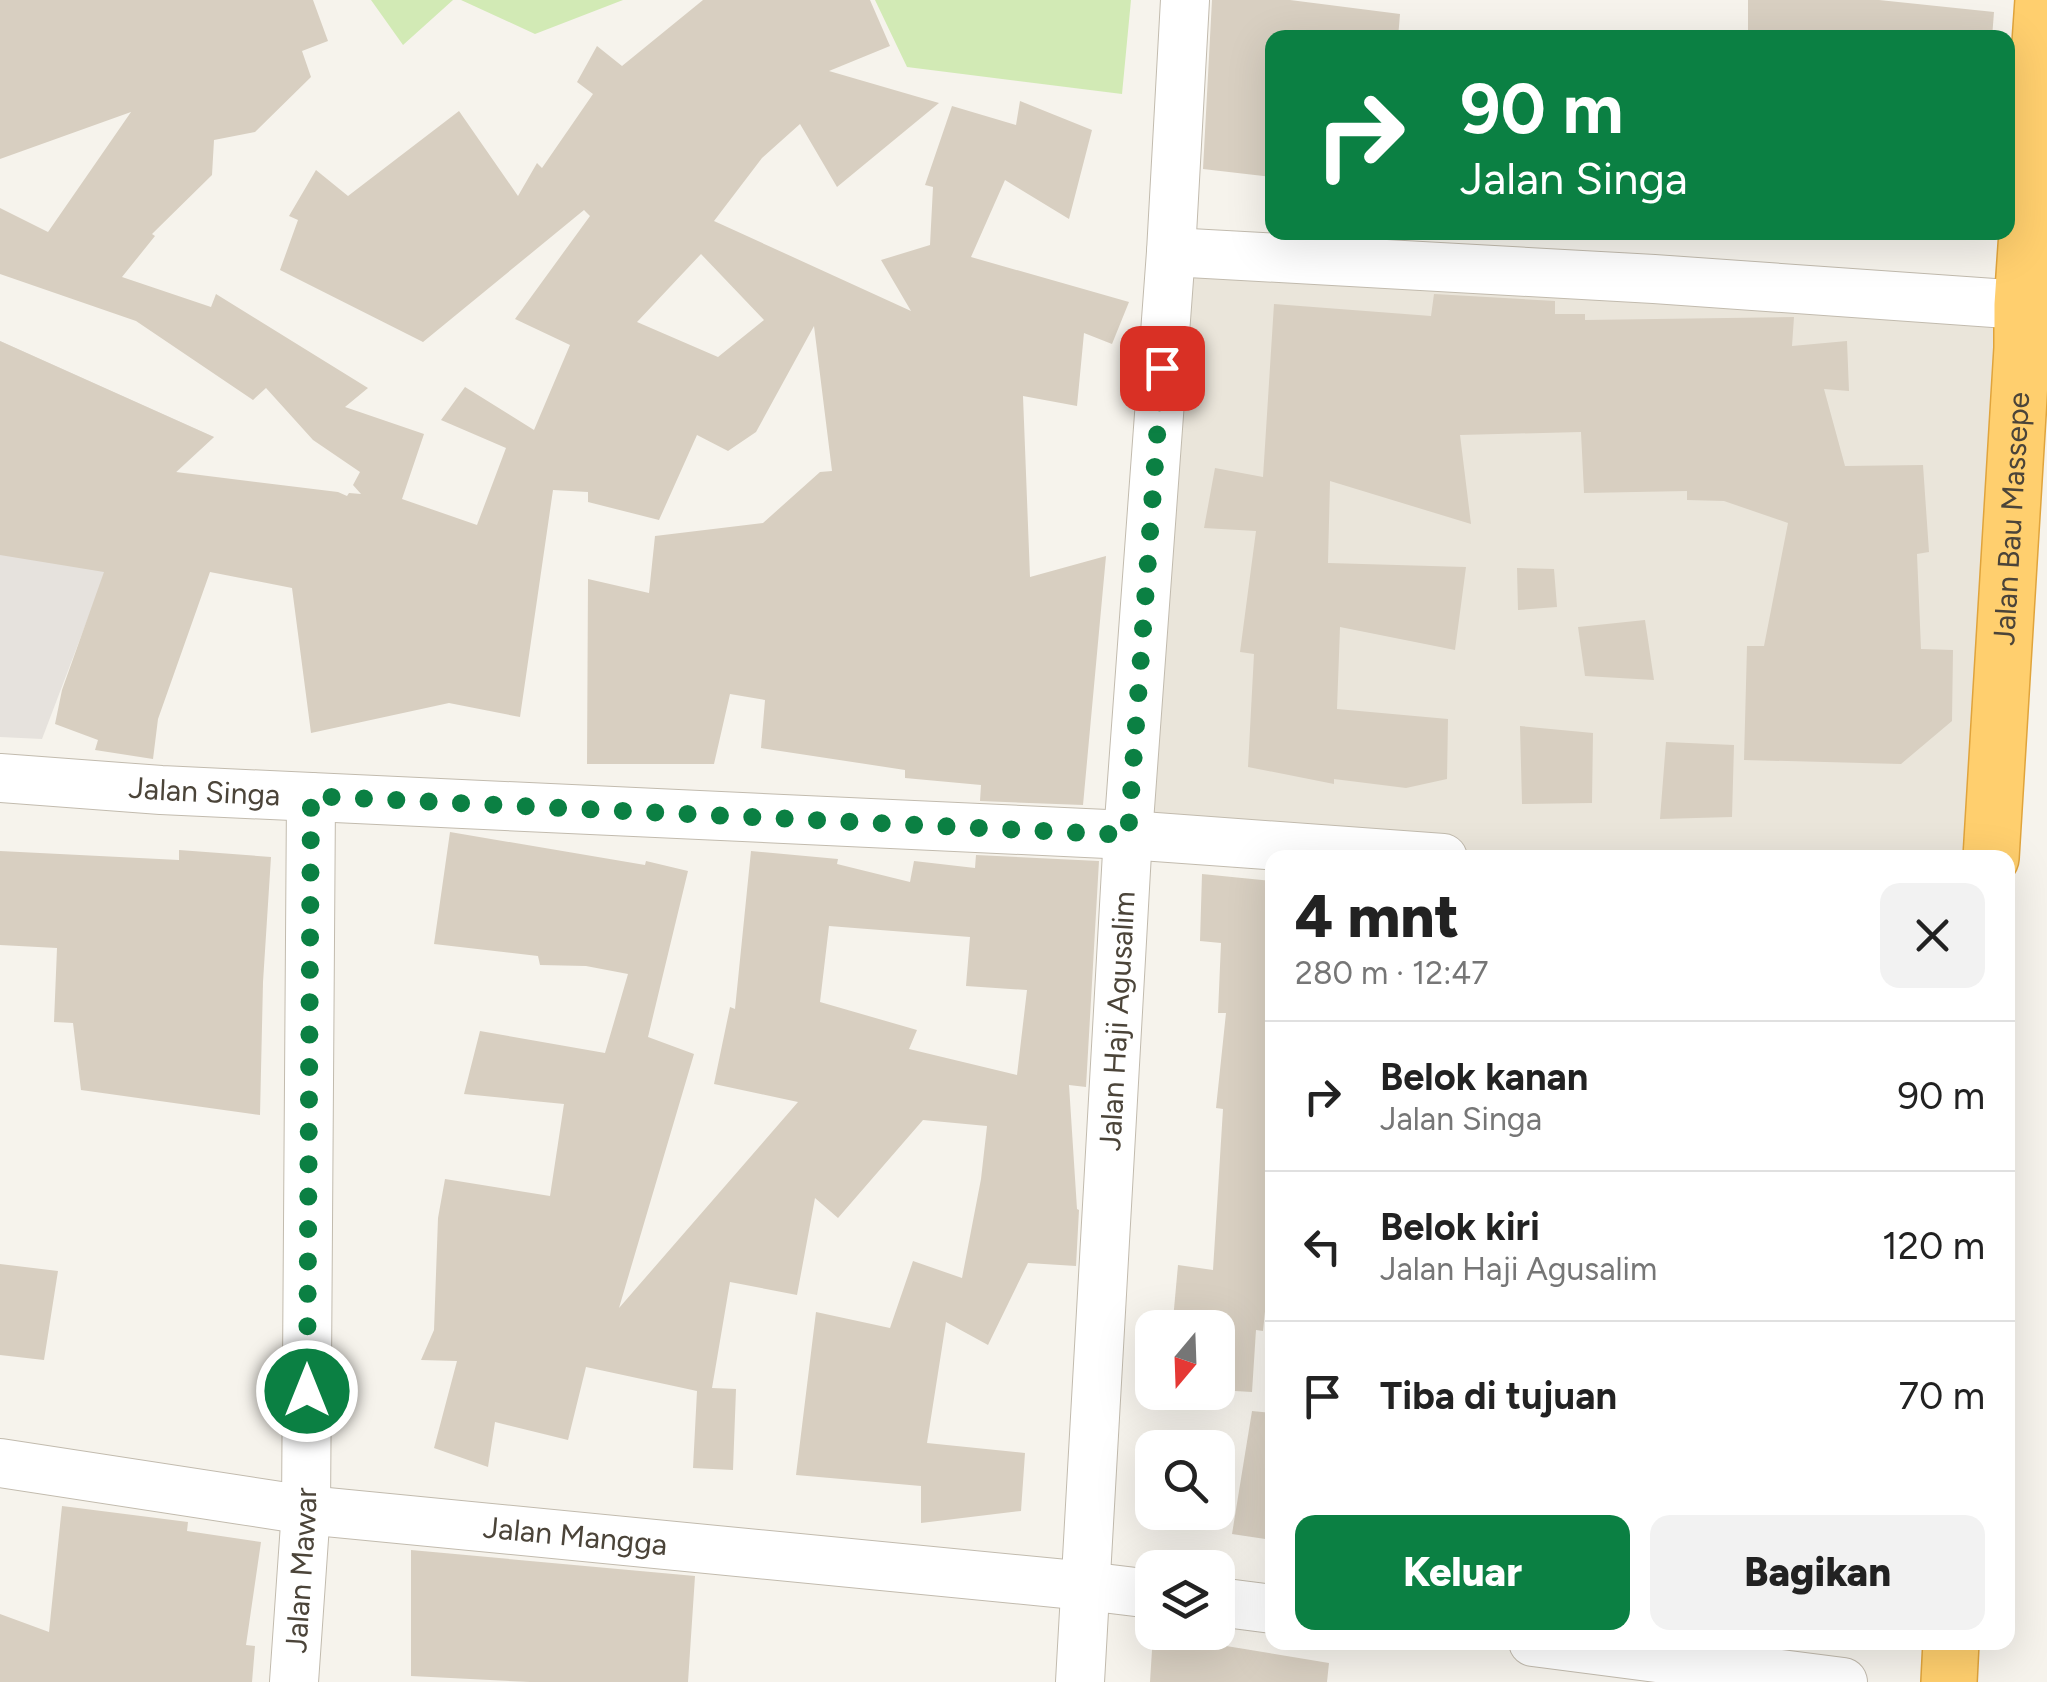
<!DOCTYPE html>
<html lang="id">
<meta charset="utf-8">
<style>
:root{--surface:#fff;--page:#f2f2f2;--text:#222;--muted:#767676;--line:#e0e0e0;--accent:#0b8043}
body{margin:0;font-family:Figtree,sans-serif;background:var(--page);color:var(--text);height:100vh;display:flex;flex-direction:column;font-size:38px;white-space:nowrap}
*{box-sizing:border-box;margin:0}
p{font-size:32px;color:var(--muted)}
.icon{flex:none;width:55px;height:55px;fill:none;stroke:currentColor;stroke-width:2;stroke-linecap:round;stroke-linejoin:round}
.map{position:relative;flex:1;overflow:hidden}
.side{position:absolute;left:1265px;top:850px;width:750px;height:800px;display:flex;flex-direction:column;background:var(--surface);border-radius:20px;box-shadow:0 10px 40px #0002}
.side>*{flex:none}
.banner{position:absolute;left:1265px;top:30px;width:750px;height:210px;border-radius:20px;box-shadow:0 10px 40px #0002;background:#0b8043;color:#fff;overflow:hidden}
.needle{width:65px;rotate:199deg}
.tools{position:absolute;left:1135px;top:1310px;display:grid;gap:20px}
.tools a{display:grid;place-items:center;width:100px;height:100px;border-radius:20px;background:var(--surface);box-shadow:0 10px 40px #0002;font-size:50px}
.pin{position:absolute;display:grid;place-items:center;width:85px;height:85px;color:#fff;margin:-42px;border-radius:20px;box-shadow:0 5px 15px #0006}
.me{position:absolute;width:110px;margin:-55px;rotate:0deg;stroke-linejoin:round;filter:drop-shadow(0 0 8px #0008)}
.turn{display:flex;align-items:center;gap:35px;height:210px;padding:0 30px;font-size:45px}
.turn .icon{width:130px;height:130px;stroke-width:2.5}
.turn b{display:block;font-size:70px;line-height:85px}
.round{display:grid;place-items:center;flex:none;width:105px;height:105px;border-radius:20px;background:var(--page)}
.overview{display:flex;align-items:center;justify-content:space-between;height:170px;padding:0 30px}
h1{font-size:60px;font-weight:800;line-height:75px}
.cta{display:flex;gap:20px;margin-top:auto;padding:20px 30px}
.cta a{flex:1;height:115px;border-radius:20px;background:var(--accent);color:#fff;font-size:40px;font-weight:800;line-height:115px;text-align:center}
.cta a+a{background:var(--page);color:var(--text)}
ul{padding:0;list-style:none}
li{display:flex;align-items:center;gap:30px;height:150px;padding:0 30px;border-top:2px solid var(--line)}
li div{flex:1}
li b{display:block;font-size:38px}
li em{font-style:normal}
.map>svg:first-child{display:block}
.residential{fill:#eae5da}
.industrial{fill:#e6e2dd}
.green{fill:#d2eab5}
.building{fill:#d8cfc1;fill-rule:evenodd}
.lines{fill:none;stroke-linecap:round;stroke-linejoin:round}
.minor-casing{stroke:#c2bbae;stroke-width:50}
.highway-casing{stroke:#e0a43c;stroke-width:58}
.minor{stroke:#fff;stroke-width:48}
.highway{stroke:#ffcf6e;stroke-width:55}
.route{stroke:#0b8043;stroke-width:18;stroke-dasharray:0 32.4}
.labels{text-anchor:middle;stroke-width:8;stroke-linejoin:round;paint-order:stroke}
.street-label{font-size:30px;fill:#4b4439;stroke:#fff}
</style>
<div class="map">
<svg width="2047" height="1682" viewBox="0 0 2047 1682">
<rect width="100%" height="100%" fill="#f6f3ec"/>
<path class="residential" d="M 1171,252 L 2043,300 L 1992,857 L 1445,858 L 1128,835 Z"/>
<path class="industrial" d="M 0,341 L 214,437 L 170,478 L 112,555 L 42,739 L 0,737 Z"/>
<path class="green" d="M 371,0 L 453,0 L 403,45 Z
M 461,0 L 623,0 L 535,34 Z
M 875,0 L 1131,0 L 1122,94 L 907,67 Z"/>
<path class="building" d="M 0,0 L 313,0 L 328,41 L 302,51 L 311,77 L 255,132 L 214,140 L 212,175 L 152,234 L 155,236 L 122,277 L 211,307 L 216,294 L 368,388 L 345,407 L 424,434 L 402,499 L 477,525 L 506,448 L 441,420 L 465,387 L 534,430 L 570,345 L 515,319 L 590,216 L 584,210 L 423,342 L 280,270 L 298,220 L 289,216 L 316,170 L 348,196 L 459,111 L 518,196 L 537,163 L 542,168 L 593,94 L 577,82 L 597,46 L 622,66 L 703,0 L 870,0 L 890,46 L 829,71 L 939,103 L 837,187 L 800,124 L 762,158 L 714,221 L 911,311 L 881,260 L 930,245 L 933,187 L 925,185 L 952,106 L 1016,125 L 1020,101 L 1092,130 L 1069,219 L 1005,180 L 971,257 L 1129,302 L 1112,344 L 1084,333 L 1077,406 L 1023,396 L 1030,577 L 1106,556 L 1083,805 L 980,801 L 981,785 L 905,778 L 905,770 L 761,748 L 765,700 L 730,694 L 714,764 L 587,764 L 588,579 L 649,593 L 655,536 L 763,523 L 820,472 L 832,471 L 814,326 L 756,432 L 728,451 L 697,435 L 659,520 L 588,502 L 588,492 L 553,490 L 520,717 L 449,703 L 311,733 L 292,588 L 210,572 L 158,719 L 153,759 L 95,750 L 98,740 L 55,724 L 62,690 L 104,572 L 0,555 L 0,341 L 214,437 L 176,472 L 338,492 L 347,496 L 349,493 L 361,494 L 353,485 L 360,472 L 313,440 L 266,388 L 253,400 L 136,321 L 0,274 L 0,208 L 48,232 L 131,112 L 0,159 ZM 701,254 L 764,320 L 718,357 L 637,322 Z
M 1212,0 L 1290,0 L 1400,14 L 1398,38 L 1272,38 L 1272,177 L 1203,169 Z
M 1748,0 L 1879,0 L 1994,12 L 1992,38 L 1748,38 Z
M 1434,294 L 1555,301 L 1555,314 L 1585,314 L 1585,320 L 1794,317 L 1792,346 L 1847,341 L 1849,391 L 1824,389 L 1845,466 L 1923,465 L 1929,552 L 1917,554 L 1921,649 L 1953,650 L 1952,721 L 1901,764 L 1744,760 L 1747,646 L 1764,646 L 1788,523 L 1724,501 L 1687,500 L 1687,491 L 1584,493 L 1581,432 L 1460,435 L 1471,524 L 1330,481 L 1328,563 L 1466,567 L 1455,650 L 1340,627 L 1337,709 L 1448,719 L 1447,779 L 1406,788 L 1334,779 L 1334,784 L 1248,767 L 1254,654 L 1240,652 L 1256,531 L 1204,528 L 1215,468 L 1263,477 L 1274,304 L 1431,316 Z
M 1517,568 L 1554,569 L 1557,607 L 1518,610 Z
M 1645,620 L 1654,680 L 1585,676 L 1578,627 Z
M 1520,726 L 1593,733 L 1592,803 L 1522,804 Z
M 1666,742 L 1734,745 L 1732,817 L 1660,819 Z
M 450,832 L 645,865 L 646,861 L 688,871 L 648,1037 L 694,1054 L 619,1308 L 798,1102 L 714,1084 L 730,1007 L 735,1009 L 751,851 L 838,859 L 837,864 L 910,882 L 914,861 L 975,868 L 976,855 L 1099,861 L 1086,1087 L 1069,1085 L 1077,1209 L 1079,1210 L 1076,1266 L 1028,1263 L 988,1345 L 946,1322 L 927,1443 L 1025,1453 L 1021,1511 L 921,1523 L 921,1486 L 796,1475 L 816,1312 L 890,1328 L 913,1261 L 962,1278 L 981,1179 L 987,1126 L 923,1120 L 838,1218 L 815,1198 L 797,1295 L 730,1282 L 712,1388 L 736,1389 L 733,1470 L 693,1468 L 697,1391 L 586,1367 L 568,1440 L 495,1422 L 488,1467 L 434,1448 L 457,1361 L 421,1360 L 434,1330 L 438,1218 L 445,1179 L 550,1196 L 564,1104 L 464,1094 L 480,1031 L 605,1053 L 628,974 L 586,966 L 540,965 L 538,956 L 434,944 ZM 829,926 L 970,937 L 966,986 L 1027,990 L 1017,1075 L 909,1049 L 917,1030 L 820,1002 Z
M 179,850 L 271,857 L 263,982 L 260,1115 L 81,1090 L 73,1023 L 54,1022 L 57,948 L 0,945 L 0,851 L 179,860 Z
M 1202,874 L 1272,881 L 1272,1262 L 1270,1262 L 1263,1331 L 1256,1330 L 1252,1392 L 1218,1390 L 1218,1325 L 1173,1320 L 1178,1265 L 1213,1270 L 1223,1109 L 1216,1108 L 1226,1013 L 1218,1013 L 1221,943 L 1200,941 Z
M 0,1264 L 58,1271 L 44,1360 L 0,1355 Z
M 1252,1411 L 1272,1413 L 1272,1540 L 1232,1534 Z
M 62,1506 L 188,1522 L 187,1531 L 261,1542 L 246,1645 L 255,1646 L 252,1682 L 0,1682 L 0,1614 L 49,1632 Z
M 411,1550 L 695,1576 L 688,1682 L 530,1682 L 411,1676 Z
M 1153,1634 L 1329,1663 L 1327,1682 L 1150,1682 Z"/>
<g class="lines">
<defs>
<g id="minor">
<path d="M 1171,252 L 1654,279 L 2022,305"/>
<path id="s1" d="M 0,778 L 161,790 L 1128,835 L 1443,858"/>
<path id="s2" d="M 0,1463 L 306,1510 L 1086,1586 L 1152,1594"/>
<path d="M 1218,1602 L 1272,1609"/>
<path d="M 1533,1642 L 1843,1682"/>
<path id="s3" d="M 294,1682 L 306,1510 L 311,797"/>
<path id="s4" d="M 1080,1682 L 1128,835 L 1171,252 L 1185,0"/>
</g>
<g id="highway">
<path id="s5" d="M 1991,858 L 2022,348 L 2022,305 L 2043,0"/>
<path d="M 1949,1682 L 1951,1642"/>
</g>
</defs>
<use href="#minor" class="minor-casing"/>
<use href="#highway" class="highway-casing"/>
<use href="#minor" class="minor"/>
<use href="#highway" class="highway"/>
</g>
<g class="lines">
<path class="route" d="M 307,1391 L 311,796 L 1128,835 L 1162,368"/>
</g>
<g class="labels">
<g class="street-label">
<text dy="10" stroke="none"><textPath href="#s5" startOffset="340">Jalan Bau Massepe</textPath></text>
<text dy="10" stroke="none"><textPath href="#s1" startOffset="205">Jalan Singa</textPath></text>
<text dy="10" stroke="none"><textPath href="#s4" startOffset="662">Jalan Haji Agusalim</textPath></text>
<text dy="10" stroke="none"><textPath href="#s2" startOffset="580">Jalan Mangga</textPath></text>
<text dy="10" stroke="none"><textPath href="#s3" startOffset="112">Jalan Mawar</textPath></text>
</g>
</g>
</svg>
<div class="tools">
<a><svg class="needle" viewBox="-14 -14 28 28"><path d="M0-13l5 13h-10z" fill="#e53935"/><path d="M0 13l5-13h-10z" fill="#767676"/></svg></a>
<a><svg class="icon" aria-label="search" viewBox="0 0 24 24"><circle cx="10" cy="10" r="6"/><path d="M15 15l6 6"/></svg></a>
<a><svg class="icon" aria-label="layers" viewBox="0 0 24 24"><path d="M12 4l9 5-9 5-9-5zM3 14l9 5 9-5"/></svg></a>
</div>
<div class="pin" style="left:1162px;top:368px;background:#d93025"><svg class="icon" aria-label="arrive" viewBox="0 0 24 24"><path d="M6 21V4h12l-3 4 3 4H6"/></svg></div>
<svg class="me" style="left:307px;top:1391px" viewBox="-20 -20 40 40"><circle r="17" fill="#0b8043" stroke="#fff" stroke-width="3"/><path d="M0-11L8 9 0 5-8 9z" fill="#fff"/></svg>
<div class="banner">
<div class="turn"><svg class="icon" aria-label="right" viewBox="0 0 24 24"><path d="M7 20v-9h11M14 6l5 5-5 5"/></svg><div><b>90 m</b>Jalan Singa</div></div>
</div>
<section class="side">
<div class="overview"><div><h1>4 mnt</h1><p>280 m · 12:47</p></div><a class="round"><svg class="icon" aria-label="close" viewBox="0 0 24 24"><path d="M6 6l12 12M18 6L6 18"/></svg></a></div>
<ul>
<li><svg class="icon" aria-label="right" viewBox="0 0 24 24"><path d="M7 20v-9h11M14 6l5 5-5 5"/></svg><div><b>Belok kanan</b><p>Jalan Singa</p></div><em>90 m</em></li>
<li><svg class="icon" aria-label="left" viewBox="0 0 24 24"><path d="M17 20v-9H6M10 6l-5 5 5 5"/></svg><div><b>Belok kiri</b><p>Jalan Haji Agusalim</p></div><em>120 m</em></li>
<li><svg class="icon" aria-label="arrive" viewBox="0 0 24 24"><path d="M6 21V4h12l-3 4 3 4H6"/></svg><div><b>Tiba di tujuan</b></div><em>70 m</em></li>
</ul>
<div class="cta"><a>Keluar</a><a>Bagikan</a></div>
</section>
</div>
